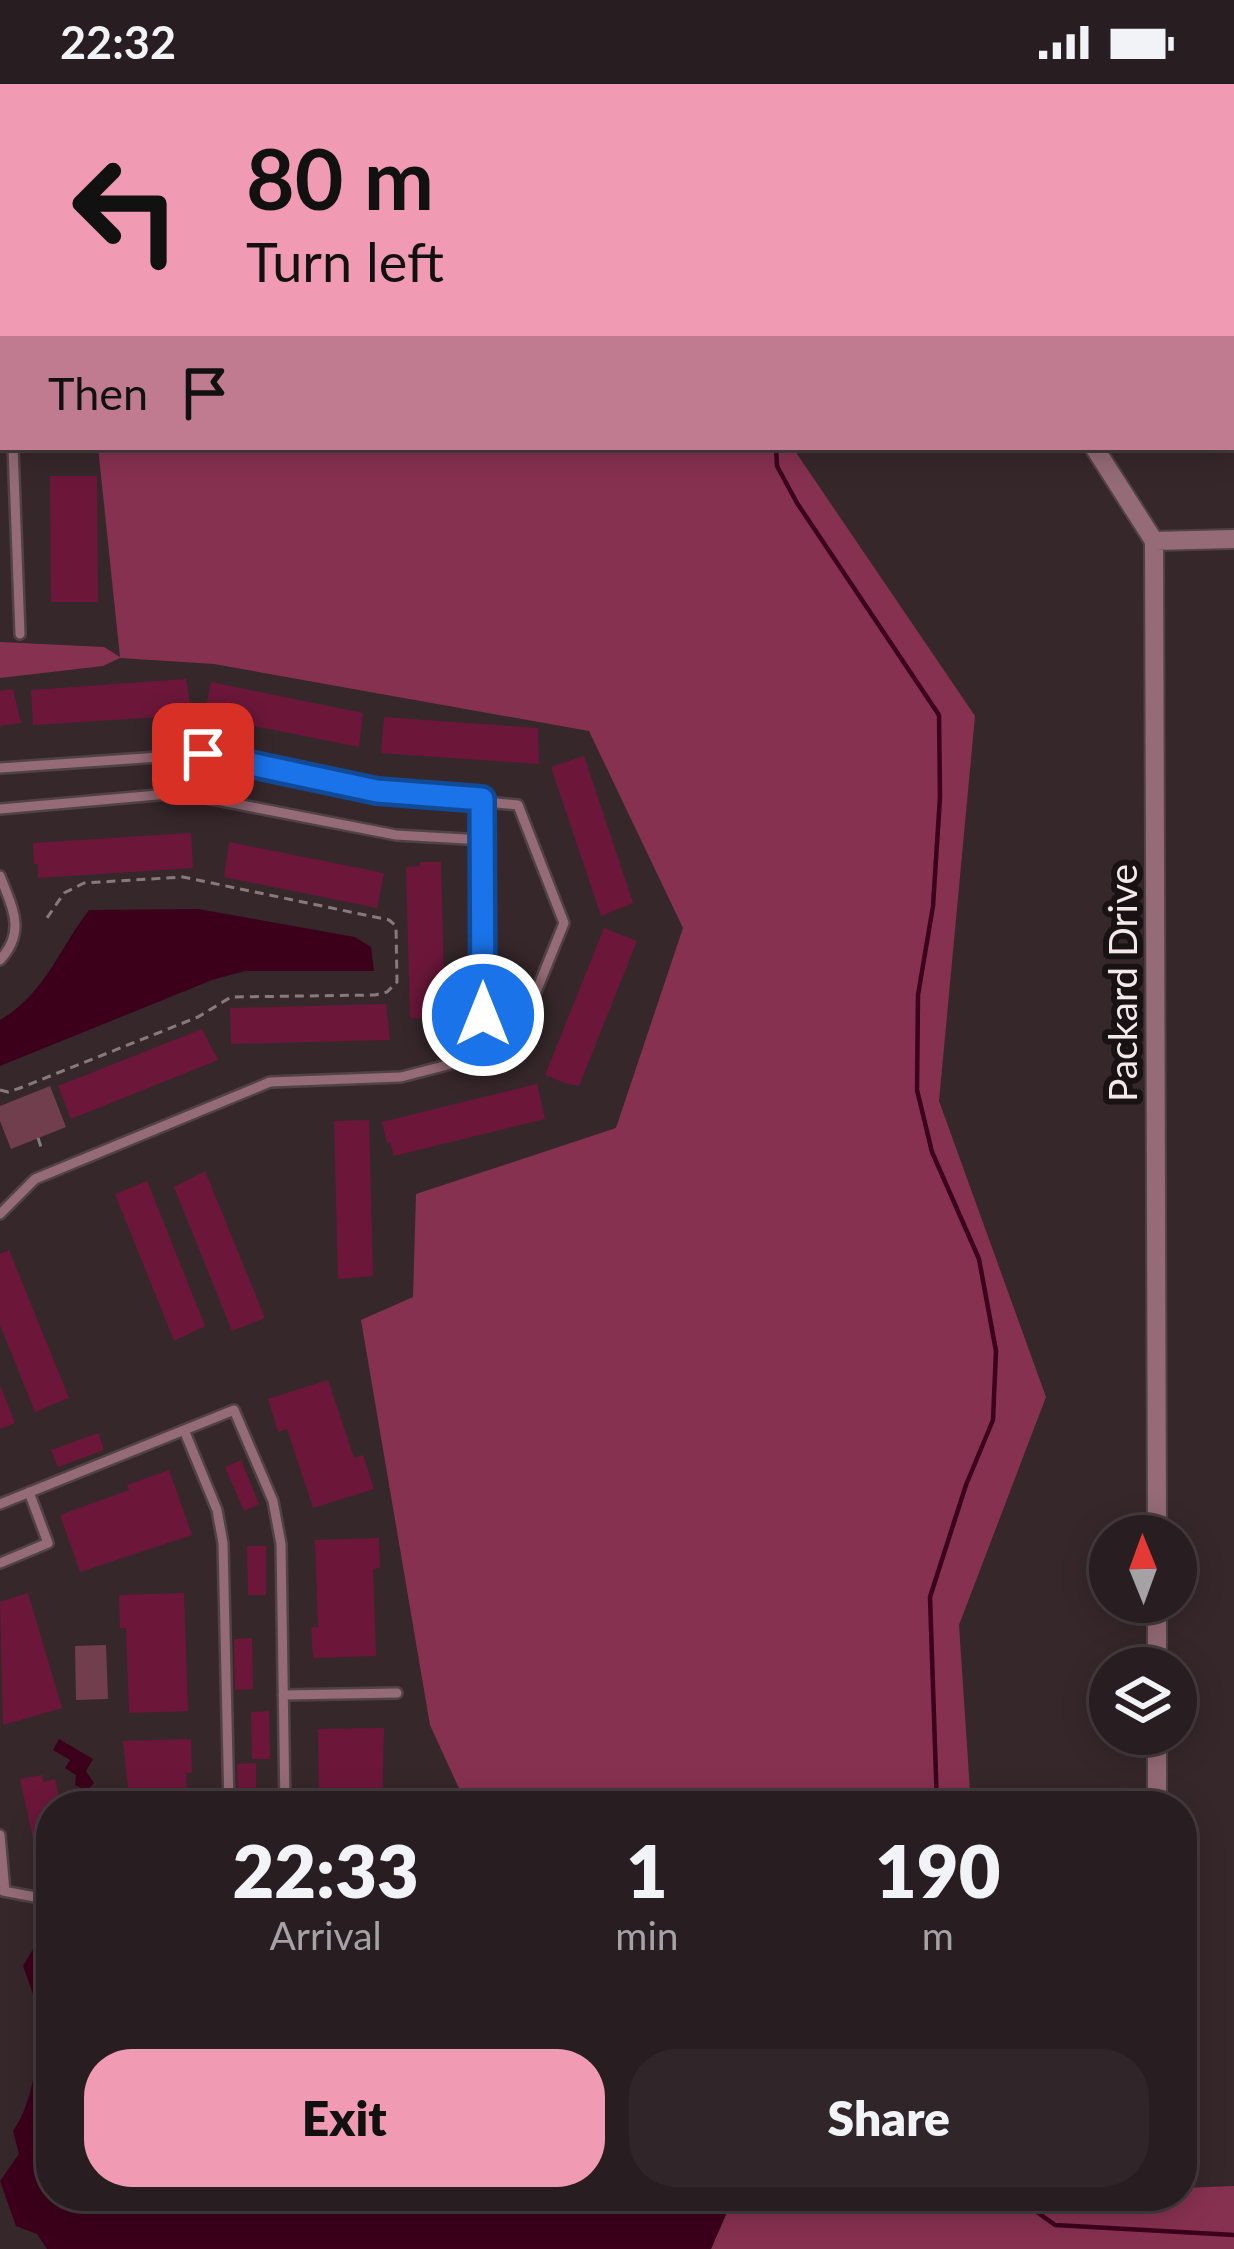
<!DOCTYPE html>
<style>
:root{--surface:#281d20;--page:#302629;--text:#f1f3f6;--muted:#a5a2a5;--line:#443b3e;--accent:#f19ab4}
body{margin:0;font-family:Lato,sans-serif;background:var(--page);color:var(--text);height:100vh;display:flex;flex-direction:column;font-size:45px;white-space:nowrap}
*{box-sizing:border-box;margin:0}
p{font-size:39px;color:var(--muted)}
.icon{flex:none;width:66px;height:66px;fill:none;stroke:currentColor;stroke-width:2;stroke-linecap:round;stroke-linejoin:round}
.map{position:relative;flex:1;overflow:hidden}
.details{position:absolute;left:36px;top:1707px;width:1161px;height:420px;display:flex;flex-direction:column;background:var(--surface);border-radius:48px;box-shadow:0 6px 30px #0003,0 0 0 3px var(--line)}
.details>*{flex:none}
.banner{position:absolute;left:0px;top:0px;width:1236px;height:366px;box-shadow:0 6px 30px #0003,0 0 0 3px var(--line);background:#f19ab4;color:#111;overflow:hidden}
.needle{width:78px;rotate:359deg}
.buttons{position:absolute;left:1089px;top:1431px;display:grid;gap:24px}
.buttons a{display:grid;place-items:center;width:108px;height:108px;border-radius:50%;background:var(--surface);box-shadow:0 6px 30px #0003,0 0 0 3px var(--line);font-size:60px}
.pin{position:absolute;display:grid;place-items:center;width:102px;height:102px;color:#fff;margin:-51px;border-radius:24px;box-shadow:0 6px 18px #0006}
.me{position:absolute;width:132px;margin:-66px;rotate:0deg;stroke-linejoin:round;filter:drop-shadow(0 0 9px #0008)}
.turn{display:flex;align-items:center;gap:42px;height:252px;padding:0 48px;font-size:54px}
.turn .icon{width:156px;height:156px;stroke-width:2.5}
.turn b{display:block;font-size:84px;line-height:102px}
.then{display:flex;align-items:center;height:114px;padding:0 48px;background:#0003;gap:24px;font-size:45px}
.eta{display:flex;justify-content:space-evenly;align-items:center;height:204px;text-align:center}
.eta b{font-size:72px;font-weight:800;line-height:84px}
.cta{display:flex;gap:24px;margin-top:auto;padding:24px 48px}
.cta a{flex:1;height:138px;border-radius:48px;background:var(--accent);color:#111;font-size:48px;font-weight:800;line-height:138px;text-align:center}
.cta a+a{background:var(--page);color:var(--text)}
.status{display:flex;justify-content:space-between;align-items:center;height:84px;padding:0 60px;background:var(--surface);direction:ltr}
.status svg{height:33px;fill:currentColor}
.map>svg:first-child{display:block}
.green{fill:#713e4e}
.forest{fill:#873150}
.water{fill:#3c001a}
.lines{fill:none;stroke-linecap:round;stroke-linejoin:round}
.stream{stroke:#3c001a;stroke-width:4.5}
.building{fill:#6c173a}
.service-casing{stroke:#504246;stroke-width:14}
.minor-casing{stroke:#504246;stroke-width:22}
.path{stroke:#877a7d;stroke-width:3;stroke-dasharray:9 6;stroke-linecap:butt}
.service{stroke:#946b76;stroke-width:9}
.minor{stroke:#946b76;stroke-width:18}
.route-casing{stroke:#114b97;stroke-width:30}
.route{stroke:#1a73e8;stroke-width:21}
.labels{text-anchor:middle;stroke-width:12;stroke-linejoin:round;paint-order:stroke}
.street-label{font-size:39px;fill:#f3e9eb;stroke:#191214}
</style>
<div class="status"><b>22:32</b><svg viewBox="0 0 49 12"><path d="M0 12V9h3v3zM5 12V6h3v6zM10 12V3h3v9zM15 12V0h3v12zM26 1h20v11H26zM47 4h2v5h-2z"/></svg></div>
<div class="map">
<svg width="1234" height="2165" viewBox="0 0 1234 2165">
<rect width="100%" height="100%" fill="#36272b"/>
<path class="green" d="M 50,1002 L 66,1043 L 11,1065 L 0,1037 L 0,1022 Z
M 106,1561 L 108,1615 L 76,1616 L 75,1562 Z"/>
<path class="forest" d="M 91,0 L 787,0 L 787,3 L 91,3 Z
M 1099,0 L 1234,0 L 1234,264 L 1233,3 Z
M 98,363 L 797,363 L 797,370 L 975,632 L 939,1017 L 1046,1313 L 959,1541 L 971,1722 L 467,1722 L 430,1641 L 361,1236 L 413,1213 L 416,1110 L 616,1044 L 683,844 L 589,647 L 214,580 L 120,574 L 103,582 L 0,594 L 0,558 L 104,563 L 120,573 Z
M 1234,2102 L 1234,2165 L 711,2165 L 734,2112 L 1182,2112 L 1182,2104 Z"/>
<path class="water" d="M 198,825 L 355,853 L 371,863 L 374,887 L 245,887 L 212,896 L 0,982 L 0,936 C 44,911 59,865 89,826 Z
M 59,1655 L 93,1675 L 86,1687 L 94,1699 L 87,1707 L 75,1701 L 76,1691 L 65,1684 L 70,1676 L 53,1666 Z
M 51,1862 L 51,2112 L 734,2112 L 711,2165 L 47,2165 L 37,2150 L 16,2142 L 0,2097 L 19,2070 L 13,2047 C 34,2018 40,1964 37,1928 C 35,1913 28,1896 23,1882 L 33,1865 Z"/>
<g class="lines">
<path class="stream" d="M 765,0 L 765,3
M 776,363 L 777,382 L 797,419 L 939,631 L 940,713 L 933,822 L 918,911 L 917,1006 L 932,1068 L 979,1175 L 996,1267 L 993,1336 L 966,1401 L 930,1513 L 937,1722
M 1015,2112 L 1055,2141 L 1234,2151"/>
</g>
<path class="building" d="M 50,392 L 97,392 L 98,518 L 51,518 Z
M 186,595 L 192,631 L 33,641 L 31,606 Z
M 211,598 L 363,629 L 359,663 L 204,632 Z
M 13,605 L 21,639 L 0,642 L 0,607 Z
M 384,633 L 538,644 L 539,680 L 381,669 Z
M 584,672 L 633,819 L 601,832 L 551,683 Z
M 191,749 L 193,784 L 38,794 L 38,780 L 34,780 L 33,759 Z
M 229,758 L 384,789 L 377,824 L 224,793 Z
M 420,778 L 441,778 L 445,936 L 410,934 L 406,783 L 420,782 Z
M 604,844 L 637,857 L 579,1002 L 565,999 L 545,991 Z
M 386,920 L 390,956 L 231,960 L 230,924 Z
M 202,945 L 218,976 L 71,1035 L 58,1002 Z
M 537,1000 L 545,1035 L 394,1072 L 390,1058 L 387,1059 L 382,1038 Z
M 369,1036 L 373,1192 L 338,1195 L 334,1037 Z
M 205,1087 L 265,1234 L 232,1247 L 174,1103 Z
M 147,1097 L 205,1242 L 174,1257 L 115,1110 Z
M 9,1166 L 69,1314 L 35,1328 L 0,1241 L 0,1170 Z
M 328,1296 L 354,1374 L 363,1371 L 374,1405 L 313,1424 L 287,1345 L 278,1348 L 268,1315 Z
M 0,1301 L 15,1339 L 0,1345 Z
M 98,1349 L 104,1366 L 58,1383 L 51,1366 Z
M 241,1376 L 259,1420 L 244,1427 L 225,1383 Z
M 169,1386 L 192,1451 L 80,1488 L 60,1431 L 129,1406 L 127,1401 Z
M 379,1454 L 380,1484 L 373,1485 L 376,1572 L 313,1574 L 311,1543 L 318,1543 L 315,1456 Z
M 247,1462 L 266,1462 L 266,1511 L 248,1511 Z
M 28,1509 L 62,1624 L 3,1641 L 0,1518 Z
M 184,1509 L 188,1627 L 129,1629 L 126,1544 L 120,1544 L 119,1511 Z
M 252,1554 L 253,1605 L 235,1606 L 234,1555 Z
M 269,1627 L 270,1675 L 252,1675 L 251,1628 Z
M 384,1644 L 382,1722 L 319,1722 L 318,1645 Z
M 191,1655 L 192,1689 L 186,1689 L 187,1722 L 130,1722 L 123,1657 Z
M 256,1679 L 256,1722 L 238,1722 L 237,1680 Z
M 42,1691 L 43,1698 L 55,1695 L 61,1722 L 51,1722 L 51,1789 L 41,1791 L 20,1695 Z"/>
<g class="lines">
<defs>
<path id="service" d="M 0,169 L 3,170
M 13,363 L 20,550
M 0,684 L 203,670 L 377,708 L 518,721 L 564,839 L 517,955 L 509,965 L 401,993 L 270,998 L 35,1095 L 0,1130
M 483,715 L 483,972
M 0,725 L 180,709 L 396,751 L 483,756
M 0,792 C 13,825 26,848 0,876
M 184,1346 L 217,1426 L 223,1459 L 229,1722
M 0,1420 L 234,1326 L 273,1417 L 281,1460 L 285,1722
M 0,1479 L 48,1459 L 29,1408
M 283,1611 L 397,1609
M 0,1751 L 5,1807
M 3,1807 L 51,1816"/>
<path id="minor" d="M 938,0 L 939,3
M 1094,363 L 1154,457 L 1157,1452
M 1154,457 L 1234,455
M 1157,1518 L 1157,1584
M 1157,1650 L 1157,1722"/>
</defs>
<use href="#service" class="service-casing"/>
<use href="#minor" class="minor-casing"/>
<path class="path" d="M 0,1006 L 8,1008 L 20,1004 L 198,933 L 231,913 L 375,911 L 387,908 L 397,898 L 396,842 L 389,836 L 183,793 L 84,799 L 64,809 L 45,837
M 38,1054 L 41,1063"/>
<use href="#service" class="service"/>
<use href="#minor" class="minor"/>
</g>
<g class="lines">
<defs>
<path id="route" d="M 203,670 L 377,707 L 482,715 L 483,931"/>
</defs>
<use href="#route" class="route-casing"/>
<use href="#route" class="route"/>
</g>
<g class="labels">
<g class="street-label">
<text transform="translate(1123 899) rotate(-90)" y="14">Packard Drive</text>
</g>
</g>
</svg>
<div class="buttons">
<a><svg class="needle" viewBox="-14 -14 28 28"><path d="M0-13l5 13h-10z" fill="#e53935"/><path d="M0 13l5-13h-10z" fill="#a5a2a5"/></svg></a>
<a><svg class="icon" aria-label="layers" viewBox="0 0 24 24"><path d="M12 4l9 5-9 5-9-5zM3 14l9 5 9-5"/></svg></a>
</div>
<div class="pin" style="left:203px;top:670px;background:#d93025"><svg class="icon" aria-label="arrive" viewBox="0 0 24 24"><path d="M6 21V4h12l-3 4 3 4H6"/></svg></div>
<svg class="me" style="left:483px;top:931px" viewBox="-20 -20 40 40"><circle r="17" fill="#1a73e8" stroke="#fff" stroke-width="3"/><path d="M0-11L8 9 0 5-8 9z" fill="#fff"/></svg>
<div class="banner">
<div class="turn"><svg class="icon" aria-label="left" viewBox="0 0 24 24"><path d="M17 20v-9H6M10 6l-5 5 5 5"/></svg><div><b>80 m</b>Turn left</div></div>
<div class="then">Then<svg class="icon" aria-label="arrive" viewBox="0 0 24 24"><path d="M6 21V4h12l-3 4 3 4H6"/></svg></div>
</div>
<section class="details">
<div class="eta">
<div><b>22:33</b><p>Arrival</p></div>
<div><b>1</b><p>min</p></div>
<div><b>190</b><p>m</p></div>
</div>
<div class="cta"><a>Exit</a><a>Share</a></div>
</section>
</div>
